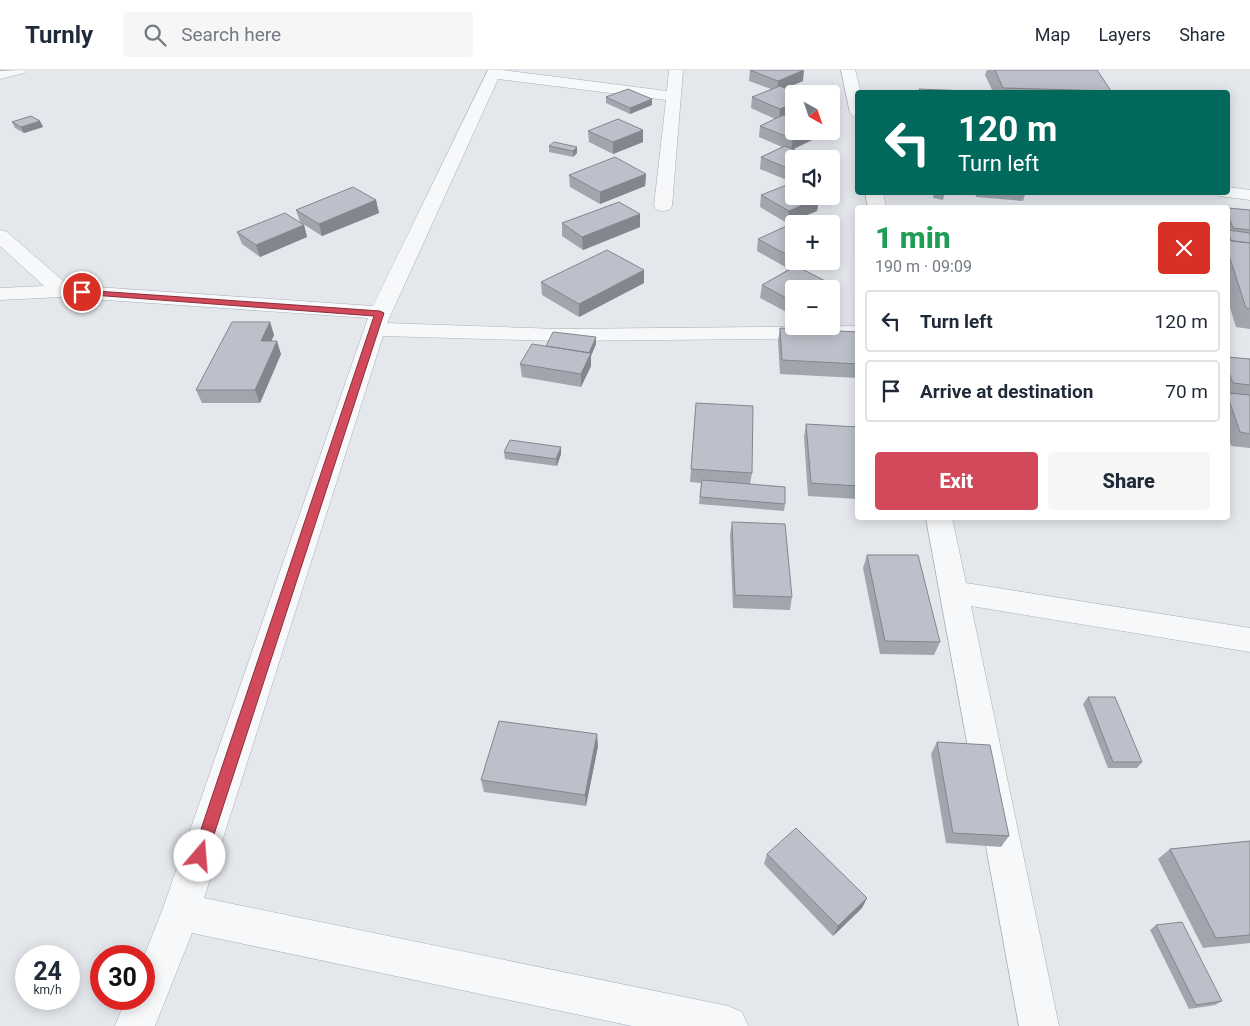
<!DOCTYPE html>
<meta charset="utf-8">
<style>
:root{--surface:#fff;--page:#f6f6f7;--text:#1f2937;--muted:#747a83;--line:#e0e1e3;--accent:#d1495b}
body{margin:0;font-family:Roboto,sans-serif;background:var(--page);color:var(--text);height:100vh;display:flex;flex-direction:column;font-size:19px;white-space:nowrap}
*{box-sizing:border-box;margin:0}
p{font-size:16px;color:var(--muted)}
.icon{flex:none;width:28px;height:28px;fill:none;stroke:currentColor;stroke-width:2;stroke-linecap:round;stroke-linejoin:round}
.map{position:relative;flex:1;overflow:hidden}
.details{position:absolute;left:855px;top:135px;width:375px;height:315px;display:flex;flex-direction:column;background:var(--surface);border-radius:5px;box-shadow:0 2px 12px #0003}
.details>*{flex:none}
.banner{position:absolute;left:855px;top:20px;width:375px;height:105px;border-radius:5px;box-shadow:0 2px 12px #0003;background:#00695c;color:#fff;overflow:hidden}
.needle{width:32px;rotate:140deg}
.tools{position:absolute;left:785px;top:15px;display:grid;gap:10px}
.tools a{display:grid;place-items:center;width:55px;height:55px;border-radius:5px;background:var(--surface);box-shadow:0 2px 12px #0003;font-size:25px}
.speed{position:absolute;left:15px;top:875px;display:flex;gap:10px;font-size:25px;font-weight:700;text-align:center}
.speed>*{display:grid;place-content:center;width:65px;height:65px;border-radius:50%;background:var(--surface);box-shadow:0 2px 12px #0003;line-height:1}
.speed small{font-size:12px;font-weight:400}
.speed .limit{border:8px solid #d22;background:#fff;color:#111}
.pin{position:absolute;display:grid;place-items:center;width:42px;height:42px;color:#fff;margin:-21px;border:2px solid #fff;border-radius:50%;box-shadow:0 1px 5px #0007}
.me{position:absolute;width:55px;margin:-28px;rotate:18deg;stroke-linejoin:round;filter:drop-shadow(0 0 4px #0008)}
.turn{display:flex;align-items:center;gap:18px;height:105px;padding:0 20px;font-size:22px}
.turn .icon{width:65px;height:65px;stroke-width:2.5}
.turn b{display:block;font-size:35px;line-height:42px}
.round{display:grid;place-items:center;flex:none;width:52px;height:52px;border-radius:5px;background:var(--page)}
.overview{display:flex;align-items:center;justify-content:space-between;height:85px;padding:0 20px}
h1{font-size:30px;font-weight:800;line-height:38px;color:#1e9e55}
.cta{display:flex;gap:10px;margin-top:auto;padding:10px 20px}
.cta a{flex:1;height:58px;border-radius:5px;background:var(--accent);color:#fff;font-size:20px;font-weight:800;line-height:58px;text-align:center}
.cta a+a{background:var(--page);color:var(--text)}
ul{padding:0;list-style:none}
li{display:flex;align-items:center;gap:15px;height:62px;margin:0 10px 8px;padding:0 10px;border:2px solid var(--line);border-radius:5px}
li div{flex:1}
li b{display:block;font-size:19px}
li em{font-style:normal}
header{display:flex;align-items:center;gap:30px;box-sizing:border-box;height:70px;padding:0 25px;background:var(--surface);border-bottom:1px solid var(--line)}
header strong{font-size:24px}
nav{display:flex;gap:28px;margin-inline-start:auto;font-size:18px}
.search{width:350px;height:45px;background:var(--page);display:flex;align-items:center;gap:12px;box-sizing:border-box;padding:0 18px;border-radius:5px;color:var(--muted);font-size:19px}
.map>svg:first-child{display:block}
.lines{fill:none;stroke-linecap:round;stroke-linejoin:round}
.street-casing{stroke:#a9aeb7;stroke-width:1}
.street{fill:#f7f8fa;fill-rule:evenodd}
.wall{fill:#a1a5ae}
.shaded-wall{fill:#83868d}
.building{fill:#bbc0ca;stroke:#83868d}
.route{fill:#d1495b;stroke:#882f3b}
</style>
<header>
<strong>Turnly</strong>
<div class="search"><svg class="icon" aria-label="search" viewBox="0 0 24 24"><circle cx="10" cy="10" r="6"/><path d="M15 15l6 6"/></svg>Search here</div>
<nav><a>Map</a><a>Layers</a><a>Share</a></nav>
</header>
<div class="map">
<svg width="1250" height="956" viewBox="0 0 1250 956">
<rect width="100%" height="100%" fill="#e4e7ec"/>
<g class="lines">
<defs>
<path id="street" d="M 26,0 L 24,3 L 0,9 L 0,1 Z
M 488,0 L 502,0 L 667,21 L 669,0 L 683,0 L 672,136 L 669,140 L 663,141 L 657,140 L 654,136 L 666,30 L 498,9 L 387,253 L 558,259 L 858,256 L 858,268 L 558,271 L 383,266 L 204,828 L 728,936 L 742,942 L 748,956 L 632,956 L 192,863 L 155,956 L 115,956 L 126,929 L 144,929 L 144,886 L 162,841 L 368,248 L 62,227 L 0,230 L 0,218 L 44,216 L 0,176 L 0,160 L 7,162 L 68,215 L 373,236 Z
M 841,0 L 855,0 L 861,22 L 858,22 L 858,48 L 853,46 L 850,43 Z
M 1228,117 L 1250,120 L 1250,130 L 1219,126 L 1217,122 L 1228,122 Z
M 865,122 L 883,122 L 886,138 L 868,138 Z
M 926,448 L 952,448 L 966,513 L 1250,558 L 1250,582 L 971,536 L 1059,956 L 1019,956 Z"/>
</defs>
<use href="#street" class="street-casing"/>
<use href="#street" class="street"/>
</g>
<path class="wall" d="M 750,0 L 803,11 L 785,18 L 794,24 L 794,44 L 788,46 L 814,69 L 794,79 L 794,113 L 760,99 L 761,87 L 782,77 L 759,67 L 760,56 L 775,49 L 751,38 L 752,27 L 771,19 L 749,11 Z
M 987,0 L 1097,0 L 1111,21 L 1110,22 L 993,22 L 985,5 Z
M 606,27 L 652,35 L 630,44 L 606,33 Z
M 40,51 L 43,57 L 24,63 L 15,58 L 12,52 Z
M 643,60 L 643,72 L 613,84 L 589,72 L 588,61 Z
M 549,76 L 577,77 L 577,83 L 573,87 L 549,82 Z
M 646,104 L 645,116 L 600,134 L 570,117 L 569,105 Z
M 934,122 L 945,122 L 943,130 L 933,128 Z
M 975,122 L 1026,122 L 1023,131 L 976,127 Z
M 761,125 L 819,128 L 817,141 L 787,153 L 760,137 Z
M 376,130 L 379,143 L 322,166 L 300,152 L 296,140 Z
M 1228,138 L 1250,140 L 1250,259 L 1236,257 L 1228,231 Z
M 640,144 L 640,157 L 583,180 L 562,166 L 562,153 Z
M 304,155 L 307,167 L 260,187 L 242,174 L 237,162 Z
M 758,169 L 805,191 L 796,196 L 833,229 L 794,219 L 794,246 L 760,228 L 762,215 L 789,199 L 757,181 Z
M 644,200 L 644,213 L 579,247 L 542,225 L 541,212 Z
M 270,252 L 274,265 L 271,271 L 281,284 L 260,333 L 202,333 L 196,320 Z
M 780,258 L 858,262 L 858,308 L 780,304 L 778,271 Z
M 596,274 L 591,286 L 591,296 L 581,317 L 522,307 L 520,294 L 546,276 Z
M 1228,287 L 1250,289 L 1250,378 L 1231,376 L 1228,364 Z
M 696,333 L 752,403 L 750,414 L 785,434 L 784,441 L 699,434 L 701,413 L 690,412 Z
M 806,354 L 858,357 L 858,429 L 808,426 L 804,367 Z
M 561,377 L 561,384 L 557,396 L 505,389 L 504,382 Z
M 732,452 L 792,527 L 790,540 L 733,538 L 730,465 Z
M 867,485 L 940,572 L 934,585 L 880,584 L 863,498 Z
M 1088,627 L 1142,692 L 1137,698 L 1108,698 L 1083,634 Z
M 937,672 L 1009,766 L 1001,777 L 946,773 L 931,684 Z
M 598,676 L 586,736 L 484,722 L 481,710 Z
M 1250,771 L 1250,873 L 1203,878 L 1158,789 L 1170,779 Z
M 767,784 L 867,828 L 862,838 L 833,866 L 764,794 Z
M 1156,855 L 1222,931 L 1215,935 L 1189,939 L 1150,860 Z"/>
<path class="shaded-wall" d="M 804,0 L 803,11 L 777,22 L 778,11 Z
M 652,29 L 652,35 L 630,44 L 630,38 Z
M 794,33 L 794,44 L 779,50 L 780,39 Z
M 40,51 L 43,57 L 24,63 L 21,57 Z
M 643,60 L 643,72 L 613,84 L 613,72 Z
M 808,61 L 815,61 L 814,69 L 791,80 L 793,69 Z
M 577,77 L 577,83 L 573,87 L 573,81 Z
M 646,104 L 645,116 L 600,134 L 600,122 Z
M 819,128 L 817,141 L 787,153 L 789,141 Z
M 376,130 L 379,143 L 322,166 L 319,154 Z
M 640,144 L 640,157 L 583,180 L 582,167 Z
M 304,155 L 307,167 L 260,187 L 256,175 Z
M 794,185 L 794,191 L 805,191 L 789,199 L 791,187 Z
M 644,200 L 644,213 L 579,247 L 579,234 Z
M 835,216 L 833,229 L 831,230 L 831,219 L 830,219 Z
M 270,252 L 274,265 L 266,284 L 261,271 Z
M 596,267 L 596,274 L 591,286 L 591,296 L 581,317 L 581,304 Z
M 277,271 L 281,284 L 260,333 L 255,320 Z
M 561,377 L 561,384 L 557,396 L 556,389 Z
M 597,664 L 598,676 L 586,736 L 585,725 Z
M 867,828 L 862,838 L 833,866 L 838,856 Z"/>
<path class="building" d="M 750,0 L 804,0 L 778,11 Z
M 995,0 L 1097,0 L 1111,21 L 1003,18 Z
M 780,16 L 799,24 L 794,24 L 794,33 L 780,39 L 752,27 Z
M 628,19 L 652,29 L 630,38 L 606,27 Z
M 919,19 L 967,21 L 968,22 L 920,22 Z
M 783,45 L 794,49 L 794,61 L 808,61 L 793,69 L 760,56 Z
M 31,46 L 40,51 L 21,57 L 12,52 Z
M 618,49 L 643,60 L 613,72 L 588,61 Z
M 554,72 L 577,77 L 573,81 L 549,76 Z
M 785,76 L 817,89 L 794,89 L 794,101 L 761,87 Z
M 615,87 L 646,104 L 600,122 L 569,105 Z
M 792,113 L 794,114 L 794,126 L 816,126 L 819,128 L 789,141 L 761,125 Z
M 353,117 L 376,130 L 319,154 L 296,140 Z
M 619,132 L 640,144 L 582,167 L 562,153 Z
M 1228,138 L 1250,140 L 1250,160 L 1233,158 L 1228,145 Z
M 285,143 L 304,155 L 256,175 L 237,162 Z
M 793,153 L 796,154 L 794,154 L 794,185 L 791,187 L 758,169 Z
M 1228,160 L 1250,163 L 1250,173 L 1231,171 Z
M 1228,170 L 1250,173 L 1250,239 L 1246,238 L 1228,182 Z
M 607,180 L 644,200 L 579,234 L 541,212 Z
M 796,196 L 835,216 L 830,219 L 794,219 L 794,232 L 762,215 Z
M 232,252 L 270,252 L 261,271 L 277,271 L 255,320 L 196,320 Z
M 780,258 L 858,262 L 858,294 L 782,290 Z
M 553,262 L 596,267 L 589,283 L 546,276 Z
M 532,274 L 591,283 L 581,304 L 520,294 Z
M 1228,287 L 1250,289 L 1250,315 L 1233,313 L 1228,300 Z
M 1228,323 L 1250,325 L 1250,364 L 1240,362 L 1228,327 Z
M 696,333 L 753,336 L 752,403 L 691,399 Z
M 806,354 L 858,357 L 858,416 L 811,413 Z
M 510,370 L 561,377 L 556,389 L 504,382 Z
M 702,410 L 785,417 L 785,434 L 700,427 Z
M 732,452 L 785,454 L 792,527 L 735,525 Z
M 867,485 L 918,485 L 940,572 L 885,571 Z
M 1088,627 L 1115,627 L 1142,692 L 1113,692 Z
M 499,651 L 597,664 L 585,725 L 481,710 Z
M 937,672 L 990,675 L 1009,766 L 953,763 Z
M 796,758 L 867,828 L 838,856 L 767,784 Z
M 1250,771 L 1250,865 L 1216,868 L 1170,779 Z
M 1182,852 L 1222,931 L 1196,935 L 1156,855 Z"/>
<path class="route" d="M 82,220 L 380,241 L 384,243 L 207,786 L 205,791 L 200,793 L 194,791 L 192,786 L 374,246 L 79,224 L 79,221 Z"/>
</svg>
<div class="tools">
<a><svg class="needle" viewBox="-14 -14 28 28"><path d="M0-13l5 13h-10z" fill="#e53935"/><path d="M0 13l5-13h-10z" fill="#747a83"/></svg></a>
<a><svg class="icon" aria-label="sound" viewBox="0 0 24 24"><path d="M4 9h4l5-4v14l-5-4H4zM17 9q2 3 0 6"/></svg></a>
<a>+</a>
<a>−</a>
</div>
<div class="speed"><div>24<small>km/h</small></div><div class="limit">30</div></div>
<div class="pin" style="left:82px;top:222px;background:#d93025"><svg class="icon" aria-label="arrive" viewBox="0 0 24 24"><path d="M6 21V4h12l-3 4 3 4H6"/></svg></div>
<svg class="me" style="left:200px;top:786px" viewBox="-20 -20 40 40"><circle r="19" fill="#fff"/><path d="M0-13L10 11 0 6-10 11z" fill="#d1495b"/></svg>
<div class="banner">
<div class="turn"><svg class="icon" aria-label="left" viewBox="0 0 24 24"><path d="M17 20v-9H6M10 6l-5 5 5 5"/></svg><div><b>120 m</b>Turn left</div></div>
</div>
<section class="details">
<div class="overview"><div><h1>1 min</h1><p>190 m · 09:09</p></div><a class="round" style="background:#d93025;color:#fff"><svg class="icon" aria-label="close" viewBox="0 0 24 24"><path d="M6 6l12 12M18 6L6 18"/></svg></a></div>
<ul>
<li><svg class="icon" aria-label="left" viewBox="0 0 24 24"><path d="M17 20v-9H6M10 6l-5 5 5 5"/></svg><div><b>Turn left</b></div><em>120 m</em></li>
<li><svg class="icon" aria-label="arrive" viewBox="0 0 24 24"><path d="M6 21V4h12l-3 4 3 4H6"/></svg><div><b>Arrive at destination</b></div><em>70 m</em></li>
</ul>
<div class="cta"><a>Exit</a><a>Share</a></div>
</section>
</div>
